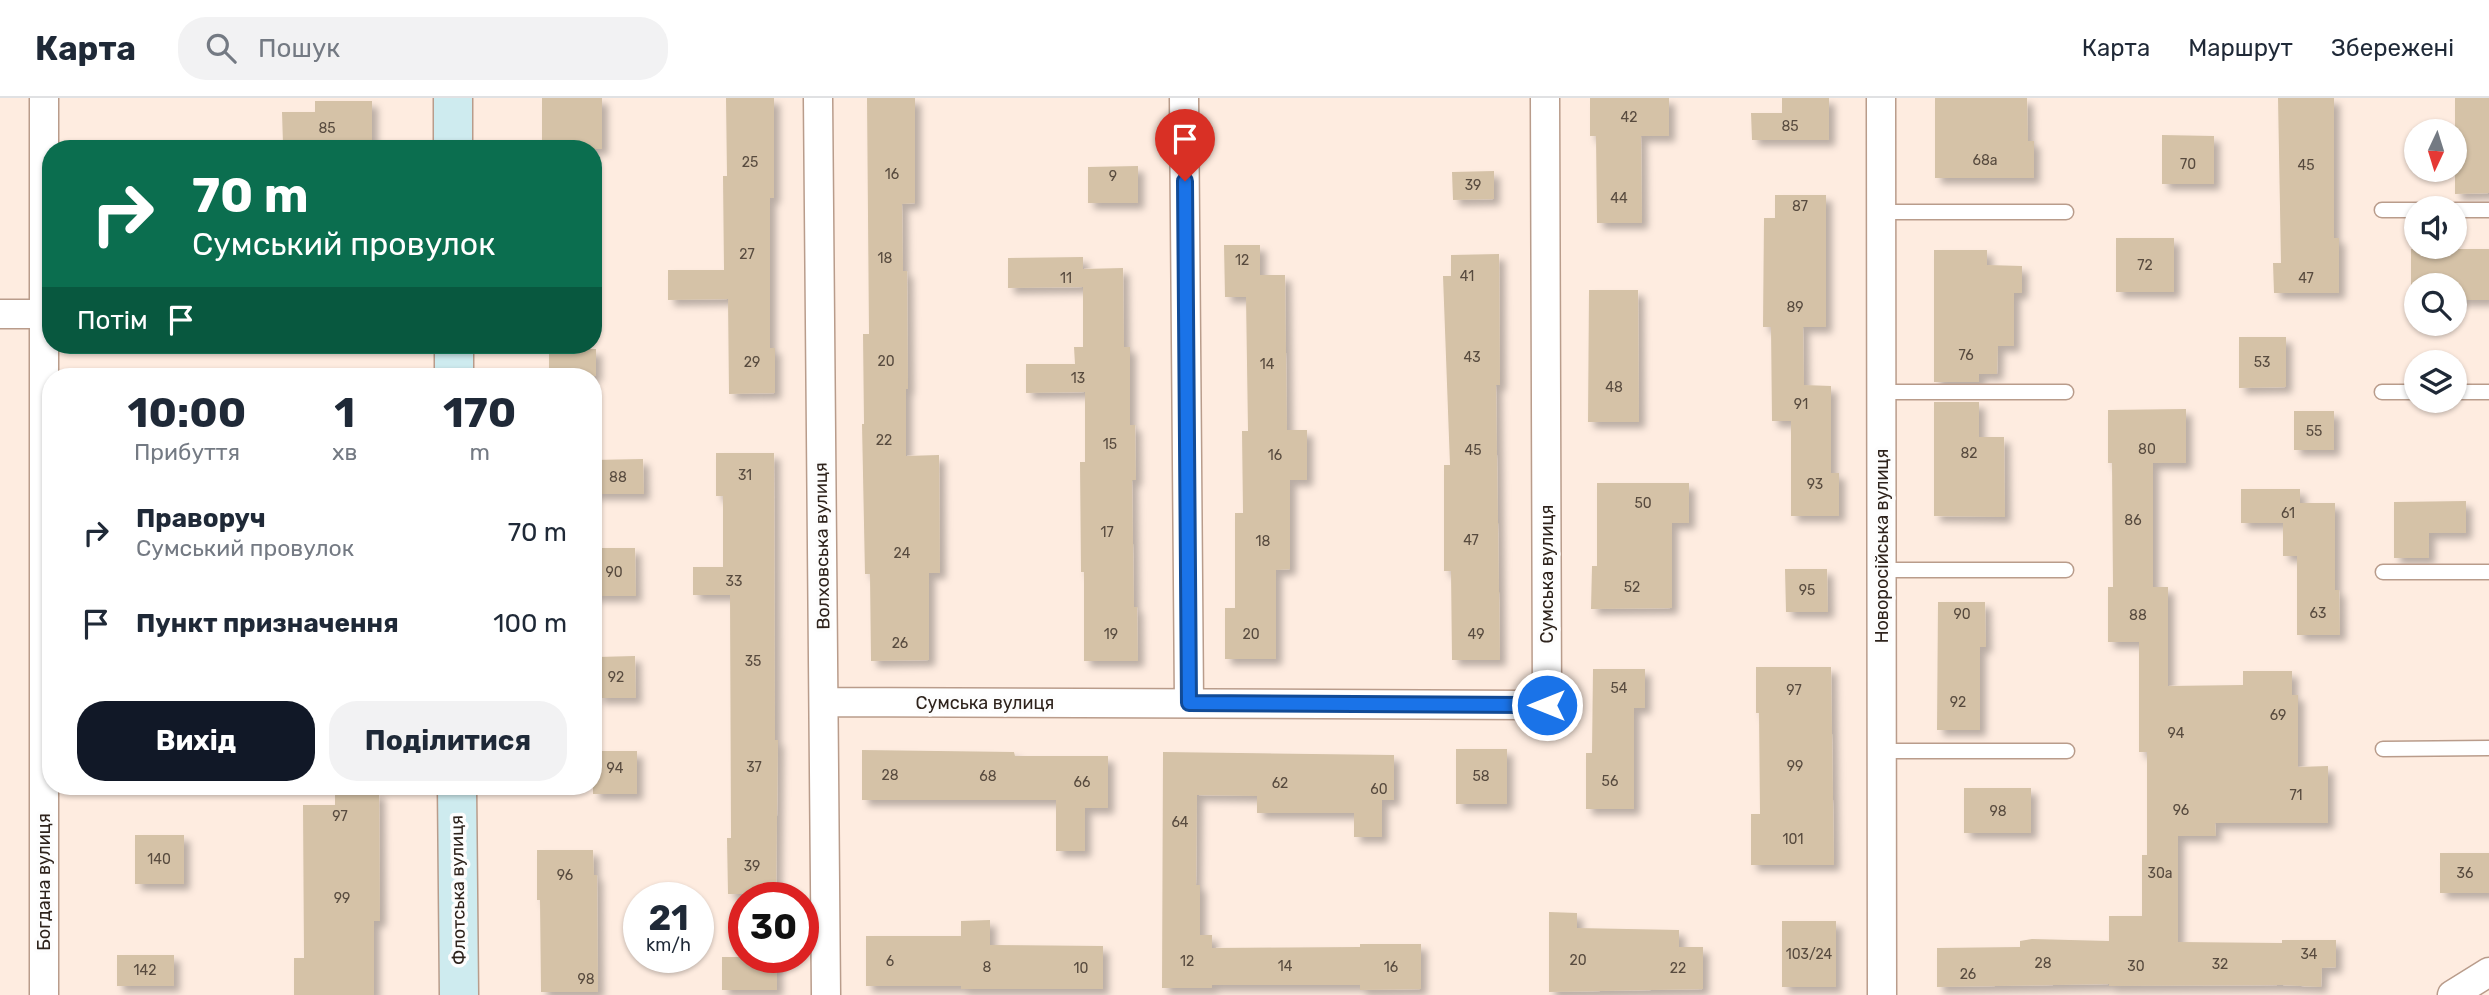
<!DOCTYPE html>
<html lang="uk">
<meta charset="utf-8">
<style>
:root{--surface:#fff;--page:#f2f2f3;--text:#1f2937;--muted:#747a83;--line:#e0e1e3;--accent:#111827}
body{margin:0;font-family:Rubik,sans-serif;background:var(--page);color:var(--text);height:100vh;display:flex;flex-direction:column;font-size:26px;white-space:nowrap}
*{box-sizing:border-box;margin:0}
p{font-size:23px;color:var(--muted)}
.icon{flex:none;width:38px;height:38px;fill:none;stroke:currentColor;stroke-width:2;stroke-linecap:round;stroke-linejoin:round}
.map{position:relative;flex:1;overflow:hidden}
.side{position:absolute;left:42px;top:270px;width:560px;height:427px;display:flex;flex-direction:column;background:var(--surface);border-radius:28px;box-shadow:0 2px 5px #0004}
.side>*{flex:none}
.top-card{position:absolute;left:42px;top:42px;width:560px;height:214px;border-radius:28px;box-shadow:0 2px 5px #0004;background:#0b6e4f;color:#fff;overflow:hidden}
.needle{width:46px;rotate:184deg}
.tools{position:absolute;left:2404px;top:21px;display:grid;gap:14px}
.tools a{display:grid;place-items:center;width:63px;height:63px;border-radius:50%;background:var(--surface);box-shadow:0 2px 5px #0004;font-size:35px}
.speed{position:absolute;left:623px;top:784px;display:flex;gap:14px;font-size:35px;font-weight:700;text-align:center}
.speed>*{display:grid;place-content:center;width:91px;height:91px;border-radius:50%;background:var(--surface);box-shadow:0 2px 5px #0004;line-height:1}
.speed small{font-size:18px;font-weight:400}
.speed .limit{border:10px solid #d22;background:#fff;color:#111}
.pin{position:absolute;display:grid;place-items:center;width:60px;height:60px;color:#fff;margin:-72px -30px;border-radius:50% 50% 50% 0;rotate:-45deg;box-shadow:0 0 7px #0007}
.pin .icon{rotate:45deg}
.me{position:absolute;width:77px;margin:-38px;rotate:270deg;stroke-linejoin:round;filter:drop-shadow(0 0 5px #0008)}
.turn{display:flex;align-items:center;gap:24px;height:147px;padding:0 35px;font-size:32px}
.turn .icon{width:91px;height:91px;stroke-width:2.5}
.turn b{display:block;font-size:49px;line-height:60px}
.then{display:flex;align-items:center;height:66px;padding:0 35px;background:#0003;gap:14px;font-size:26px}
.eta{display:flex;justify-content:space-evenly;align-items:center;height:119px;text-align:center}
.eta b{font-size:42px;font-weight:700;line-height:49px}
.action{display:flex;gap:14px;margin-top:auto;padding:14px 35px}
.action a{flex:1;height:80px;border-radius:28px;background:var(--accent);color:#fff;font-size:28px;font-weight:700;line-height:80px;text-align:center}
.action a+a{background:var(--page);color:var(--text)}
ul{padding:0;list-style:none}
li{display:flex;align-items:center;gap:21px;height:91px;padding:0 35px}
li div{flex:1}
li b{display:block;font-size:26px}
li em{font-style:normal}
header{display:flex;align-items:center;gap:42px;box-sizing:border-box;height:98px;padding:0 35px;background:var(--surface);border-bottom:2px solid var(--line)}
header strong{font-size:33px}
nav{display:flex;gap:38px;margin-inline-start:auto;font-size:24px}
.search{width:490px;height:63px;background:var(--page);display:flex;align-items:center;gap:18px;box-sizing:border-box;padding:0 24px;border-radius:28px;color:var(--muted);font-size:26px}
.map>svg:first-child{display:block}
.building{fill:#d5c2a7;filter:url(#shadow)}
.lines{fill:none;stroke-linecap:round;stroke-linejoin:round}
.lane-casing{stroke:#b99c8b;stroke-width:17}
.street-casing{stroke:#b99c8b;stroke-width:31}
.secondary-casing{stroke:#b99c8b;stroke-width:41}
.lane{stroke:#fff;stroke-width:14}
.street{stroke:#fff;stroke-width:28}
.secondary{stroke:#ceebef;stroke-width:38}
.route-casing{stroke:#114b97;stroke-width:18}
.route{stroke:#1a73e8;stroke-width:12}
.labels{text-anchor:middle;stroke-width:7;stroke-linejoin:round;paint-order:stroke}
.number-label{font-size:14px;fill:#584b3f}
.street-label{font-size:18px;fill:#2e231c;stroke:#fdfdfd}
</style>
<header>
<strong>Карта</strong>
<div class="search"><svg class="icon" aria-label="search" viewBox="0 0 24 24"><circle cx="10" cy="10" r="6"/><path d="M15 15l6 6"/></svg>Пошук</div>
<nav><a>Карта</a><a>Маршрут</a><a>Збережені</a></nav>
</header>
<div class="map">
<svg width="2489" height="897" viewBox="0 0 2489 897">
<defs>
<filter id="shadow"><feDropShadow dx="6" dy="6" stdDeviation="3.5" flood-color="#0004"/></filter>
</defs>
<rect width="100%" height="100%" fill="#feece0"/>
<path class="building" d="M 542,0 L 602,0 L 602,51 L 542,51 Z
M 726,0 L 774,0 L 774,100 L 770,100 L 770,250 L 775,250 L 775,295 L 729,296 L 728,201 L 668,202 L 668,172 L 724,172 L 723,78 L 727,78 Z
M 867,0 L 915,0 L 915,105 L 902,106 L 903,173 L 907,173 L 908,291 L 906,291 L 906,358 L 939,357 L 940,475 L 929,475 L 929,562 L 871,563 L 870,476 L 865,476 L 862,326 L 864,326 L 863,236 L 869,236 Z
M 1590,0 L 1669,0 L 1669,38 L 1641,38 L 1642,125 L 1597,125 L 1596,38 L 1590,38 Z
M 1782,0 L 1829,0 L 1829,42 L 1752,42 L 1751,15 L 1782,15 Z
M 1935,0 L 2027,0 L 2028,43 L 2034,43 L 2034,80 L 1935,80 Z
M 2278,0 L 2334,0 L 2334,140 L 2339,140 L 2339,195 L 2274,195 L 2273,165 L 2281,165 Z
M 2455,0 L 2489,0 L 2489,95 L 2455,96 Z
M 315,3 L 372,3 L 372,45 L 283,46 L 282,14 L 315,14 Z
M 2162,37 L 2214,38 L 2214,86 L 2162,86 Z
M 1138,68 L 1138,105 L 1088,105 L 1088,69 Z
M 1494,73 L 1494,101 L 1453,102 L 1452,74 Z
M 1775,97 L 1826,97 L 1826,229 L 1803,229 L 1804,287 L 1831,288 L 1831,375 L 1839,375 L 1839,418 L 1791,418 L 1791,323 L 1772,323 L 1771,229 L 1763,229 L 1764,120 L 1775,120 Z
M 2116,140 L 2174,140 L 2174,194 L 2116,194 Z
M 1224,147 L 1260,147 L 1260,177 L 1285,177 L 1287,332 L 1307,332 L 1307,382 L 1290,382 L 1290,471 L 1276,472 L 1276,561 L 1225,561 L 1225,510 L 1235,510 L 1235,415 L 1243,415 L 1242,333 L 1248,333 L 1246,199 L 1225,199 Z
M 2411,151 L 2489,151 L 2489,202 L 2455,202 L 2455,187 L 2417,187 L 2417,202 L 2411,202 Z
M 1934,152 L 1987,152 L 1987,167 L 2022,168 L 2022,195 L 2014,195 L 2014,248 L 1998,248 L 1997,276 L 1979,276 L 1979,284 L 1934,284 Z
M 1499,156 L 1500,287 L 1496,287 L 1500,562 L 1452,562 L 1451,473 L 1444,473 L 1444,367 L 1450,367 L 1443,178 L 1451,178 L 1451,157 Z
M 1083,159 L 1083,171 L 1123,170 L 1124,249 L 1130,249 L 1130,327 L 1135,327 L 1136,382 L 1132,382 L 1134,509 L 1137,509 L 1138,563 L 1084,563 L 1084,474 L 1081,474 L 1080,364 L 1085,364 L 1085,294 L 1026,295 L 1026,266 L 1075,266 L 1074,249 L 1083,249 L 1083,189 L 1008,190 L 1008,160 Z
M 1589,192 L 1638,192 L 1639,324 L 1588,324 Z
M 2239,239 L 2286,239 L 2286,289 L 2239,290 Z
M 549,251 L 596,251 L 596,278 L 549,278 Z
M 1934,304 L 1979,304 L 1979,339 L 2004,339 L 2005,419 L 1934,418 Z
M 2186,311 L 2186,365 L 2153,365 L 2153,489 L 2168,489 L 2168,588 L 2243,587 L 2243,573 L 2292,573 L 2292,597 L 2298,597 L 2298,669 L 2328,668 L 2328,725 L 2215,725 L 2216,738 L 2178,738 L 2178,844 L 2282,845 L 2282,842 L 2336,842 L 2336,869 L 2322,870 L 2321,889 L 2282,887 L 2109,888 L 2109,886 L 1937,889 L 1937,850 L 2020,849 L 2020,843 L 2032,841 L 2109,843 L 2109,818 L 2142,818 L 2142,757 L 2147,757 L 2147,654 L 2139,654 L 2139,544 L 2108,544 L 2108,489 L 2113,489 L 2112,365 L 2108,365 L 2108,312 Z
M 2294,313 L 2334,313 L 2334,352 L 2294,352 Z
M 716,355 L 774,355 L 775,642 L 778,642 L 776,796 L 728,796 L 727,740 L 731,740 L 730,497 L 693,497 L 693,469 L 723,469 L 723,398 L 716,398 Z
M 643,361 L 644,396 L 593,396 L 593,362 Z
M 1597,385 L 1689,385 L 1689,425 L 1672,425 L 1672,510 L 1591,511 L 1592,468 L 1597,468 Z
M 2241,391 L 2300,391 L 2300,405 L 2335,405 L 2335,492 L 2339,492 L 2340,537 L 2297,537 L 2297,458 L 2283,458 L 2283,425 L 2241,425 Z
M 2466,403 L 2466,435 L 2429,435 L 2429,460 L 2394,460 L 2394,404 Z
M 593,450 L 635,450 L 636,498 L 593,498 Z
M 1785,471 L 1827,471 L 1828,514 L 1786,514 Z
M 1938,504 L 1985,504 L 1986,549 L 1980,549 L 1980,632 L 1937,632 Z
M 635,558 L 636,600 L 597,600 L 597,559 Z
M 1756,569 L 1831,569 L 1834,767 L 1751,767 L 1751,716 L 1760,716 L 1759,615 L 1756,615 Z
M 1593,571 L 1645,571 L 1645,610 L 1634,610 L 1634,711 L 1586,711 L 1586,655 L 1592,655 Z
M 1456,651 L 1507,651 L 1507,706 L 1456,706 Z
M 862,652 L 1014,654 L 1015,658 L 1108,658 L 1108,710 L 1085,710 L 1085,753 L 1056,753 L 1056,702 L 862,702 Z
M 593,653 L 637,653 L 637,696 L 593,696 Z
M 1163,654 L 1394,657 L 1394,702 L 1382,702 L 1382,739 L 1354,739 L 1354,715 L 1257,715 L 1257,698 L 1197,697 L 1196,787 L 1200,787 L 1200,837 L 1212,837 L 1212,850 L 1360,849 L 1360,846 L 1421,846 L 1421,891 L 1360,892 L 1360,887 L 1212,887 L 1212,890 L 1162,890 Z
M 1964,690 L 2031,690 L 2031,735 L 1964,735 Z
M 379,694 L 380,823 L 374,823 L 374,897 L 294,897 L 294,860 L 304,860 L 303,707 L 335,707 L 335,695 Z
M 135,737 L 184,737 L 184,786 L 135,786 Z
M 537,752 L 593,752 L 594,777 L 597,777 L 598,894 L 541,894 L 540,802 L 537,802 Z
M 2440,755 L 2489,755 L 2489,795 L 2440,795 Z
M 1549,814 L 1577,815 L 1577,830 L 1679,832 L 1679,849 L 1703,849 L 1703,891 L 1549,894 Z
M 990,822 L 990,847 L 1103,848 L 1103,891 L 961,891 L 961,888 L 866,888 L 866,838 L 961,838 L 961,823 Z
M 1782,823 L 1836,823 L 1836,889 L 1782,889 Z
M 117,857 L 174,857 L 174,888 L 117,888 Z
M 722,859 L 777,859 L 777,892 L 722,892 Z"/>
<g class="lines">
<defs>
<path id="lane" d="M 2382,112 L 2417,112
M 2455,112 L 2489,112
M 1881,114 L 2066,114
M 1882,294 L 2066,294
M 2382,294 L 2417,294
M 2455,294 L 2489,294
M 1882,472 L 2066,472
M 2383,474 L 2489,474
M 2383,651 L 2489,650
M 1882,653 L 2067,653"/>
<path id="street" d="M 44,0 L 44,897
M 818,0 L 826,897
M 1184,0 L 1189,605
M 1881,0 L 1882,897
M 0,216 L 51,216
M 824,604 L 1547,607 L 1545,0
M 2452,897 L 2489,874"/>
<path id="secondary" d="M 453,0 L 453,51
M 454,247 L 454,278
M 457,688 L 459,897"/>
</defs>
<use href="#lane" class="lane-casing"/>
<use href="#street" class="street-casing"/>
<use href="#secondary" class="secondary-casing"/>
<use href="#lane" class="lane"/>
<use href="#street" class="street"/>
<use href="#secondary" class="secondary"/>
</g>
<g class="lines">
<defs>
<path id="route" d="M 1185,83 L 1189,605 L 1547,607"/>
</defs>
<use href="#route" class="route-casing"/>
<use href="#route" class="route"/>
</g>
<g class="labels">
<g class="number-label">
<text x="1629" y="24">42</text>
<text x="1790" y="33">85</text>
<text x="327" y="35">85</text>
<text x="1985" y="67">68а</text>
<text x="750" y="69">25</text>
<text x="2188" y="71">70</text>
<text x="2306" y="72">45</text>
<text x="892" y="81">16</text>
<text x="1113" y="83">9</text>
<text x="1473" y="92">39</text>
<text x="1619" y="105">44</text>
<text x="1800" y="113">87</text>
<text x="747" y="161">27</text>
<text x="885" y="165">18</text>
<text x="1242" y="167">12</text>
<text x="2145" y="172">72</text>
<text x="1467" y="183">41</text>
<text x="1066" y="185">11</text>
<text x="2306" y="185">47</text>
<text x="1795" y="214">89</text>
<text x="1966" y="262">76</text>
<text x="1472" y="264">43</text>
<text x="886" y="268">20</text>
<text x="752" y="269">29</text>
<text x="2262" y="269">53</text>
<text x="1267" y="271">14</text>
<text x="1078" y="285">13</text>
<text x="1614" y="294">48</text>
<text x="1801" y="311">91</text>
<text x="2314" y="338">55</text>
<text x="884" y="347">22</text>
<text x="1110" y="351">15</text>
<text x="2147" y="356">80</text>
<text x="1473" y="357">45</text>
<text x="1969" y="360">82</text>
<text x="1275" y="362">16</text>
<text x="745" y="382">31</text>
<text x="618" y="384">88</text>
<text x="1815" y="391">93</text>
<text x="1643" y="410">50</text>
<text x="2288" y="420">61</text>
<text x="2133" y="427">86</text>
<text x="1107" y="439">17</text>
<text x="1471" y="447">47</text>
<text x="1263" y="448">18</text>
<text x="902" y="460">24</text>
<text x="614" y="479">90</text>
<text x="734" y="488">33</text>
<text x="1632" y="494">52</text>
<text x="1807" y="497">95</text>
<text x="2318" y="520">63</text>
<text x="1962" y="521">90</text>
<text x="2138" y="522">88</text>
<text x="1111" y="541">19</text>
<text x="1251" y="541">20</text>
<text x="1476" y="541">49</text>
<text x="900" y="550">26</text>
<text x="753" y="568">35</text>
<text x="616" y="584">92</text>
<text x="1619" y="595">54</text>
<text x="1794" y="597">97</text>
<text x="1958" y="609">92</text>
<text x="2278" y="622">69</text>
<text x="2176" y="640">94</text>
<text x="1795" y="673">99</text>
<text x="754" y="674">37</text>
<text x="615" y="675">94</text>
<text x="890" y="682">28</text>
<text x="988" y="683">68</text>
<text x="1481" y="683">58</text>
<text x="1610" y="688">56</text>
<text x="1082" y="689">66</text>
<text x="1280" y="690">62</text>
<text x="1379" y="696">60</text>
<text x="2296" y="702">71</text>
<text x="2181" y="717">96</text>
<text x="1998" y="718">98</text>
<text x="340" y="723">97</text>
<text x="1180" y="729">64</text>
<text x="1793" y="746">101</text>
<text x="159" y="766">140</text>
<text x="752" y="773">39</text>
<text x="2160" y="780">30а</text>
<text x="2465" y="780">36</text>
<text x="565" y="782">96</text>
<text x="342" y="805">99</text>
<text x="1809" y="861">103/24</text>
<text x="2309" y="861">34</text>
<text x="1578" y="867">20</text>
<text x="890" y="868">6</text>
<text x="1187" y="868">12</text>
<text x="2043" y="870">28</text>
<text x="2220" y="871">32</text>
<text x="1285" y="873">14</text>
<text x="2136" y="873">30</text>
<text x="987" y="874">8</text>
<text x="1391" y="874">16</text>
<text x="1081" y="875">10</text>
<text x="1678" y="875">22</text>
<text x="145" y="877">142</text>
<text x="1968" y="881">26</text>
<text x="586" y="886">98</text>
</g>
<g class="street-label">
<text transform="translate(822 448) rotate(-91)" y="6">Волховська вулиця</text>
<text transform="translate(1882 448) rotate(-90)" y="6">Новоросійська вулиця</text>
<text transform="translate(1547 476) rotate(-90)" y="6">Сумська вулиця</text>
<text x="985" y="611">Сумська вулиця</text>
<text transform="translate(44 784) rotate(-90)" y="6">Богдана вулиця</text>
<text transform="translate(458 792) rotate(-91)" y="6">Флотська вулиця</text>
</g>
</g>
</svg>
<div class="tools">
<a><svg class="needle" viewBox="-14 -14 28 28"><path d="M0-13l5 13h-10z" fill="#e53935"/><path d="M0 13l5-13h-10z" fill="#747a83"/></svg></a>
<a><svg class="icon" aria-label="sound" viewBox="0 0 24 24"><path d="M4 9h4l5-4v14l-5-4H4zM17 9q2 3 0 6"/></svg></a>
<a><svg class="icon" aria-label="search" viewBox="0 0 24 24"><circle cx="10" cy="10" r="6"/><path d="M15 15l6 6"/></svg></a>
<a><svg class="icon" aria-label="layers" viewBox="0 0 24 24"><path d="M12 4l9 5-9 5-9-5zM3 14l9 5 9-5"/></svg></a>
</div>
<div class="speed"><div>21<small>km/h</small></div><div class="limit">30</div></div>
<div class="pin" style="left:1185px;top:83px;background:#d93025"><svg class="icon" aria-label="arrive" viewBox="0 0 24 24"><path d="M6 21V4h12l-3 4 3 4H6"/></svg></div>
<svg class="me" style="left:1547px;top:607px" viewBox="-20 -20 40 40"><circle r="17" fill="#1a73e8" stroke="#fff" stroke-width="3"/><path d="M0-11L8 9 0 5-8 9z" fill="#fff"/></svg>
<div class="top-card">
<div class="turn"><svg class="icon" aria-label="right" viewBox="0 0 24 24"><path d="M7 20v-9h11M14 6l5 5-5 5"/></svg><div><b>70 m</b>Сумський провулок</div></div>
<div class="then">Потім<svg class="icon" aria-label="arrive" viewBox="0 0 24 24"><path d="M6 21V4h12l-3 4 3 4H6"/></svg></div>
</div>
<section class="side">
<div class="eta">
<div><b>10:00</b><p>Прибуття</p></div>
<div><b>1</b><p>хв</p></div>
<div><b>170</b><p>m</p></div>
</div>
<ul>
<li><svg class="icon" aria-label="right" viewBox="0 0 24 24"><path d="M7 20v-9h11M14 6l5 5-5 5"/></svg><div><b>Праворуч</b><p>Сумський провулок</p></div><em>70 m</em></li>
<li><svg class="icon" aria-label="arrive" viewBox="0 0 24 24"><path d="M6 21V4h12l-3 4 3 4H6"/></svg><div><b>Пункт призначення</b></div><em>100 m</em></li>
</ul>
<div class="action"><a>Вихід</a><a>Поділитися</a></div>
</section>
</div>
